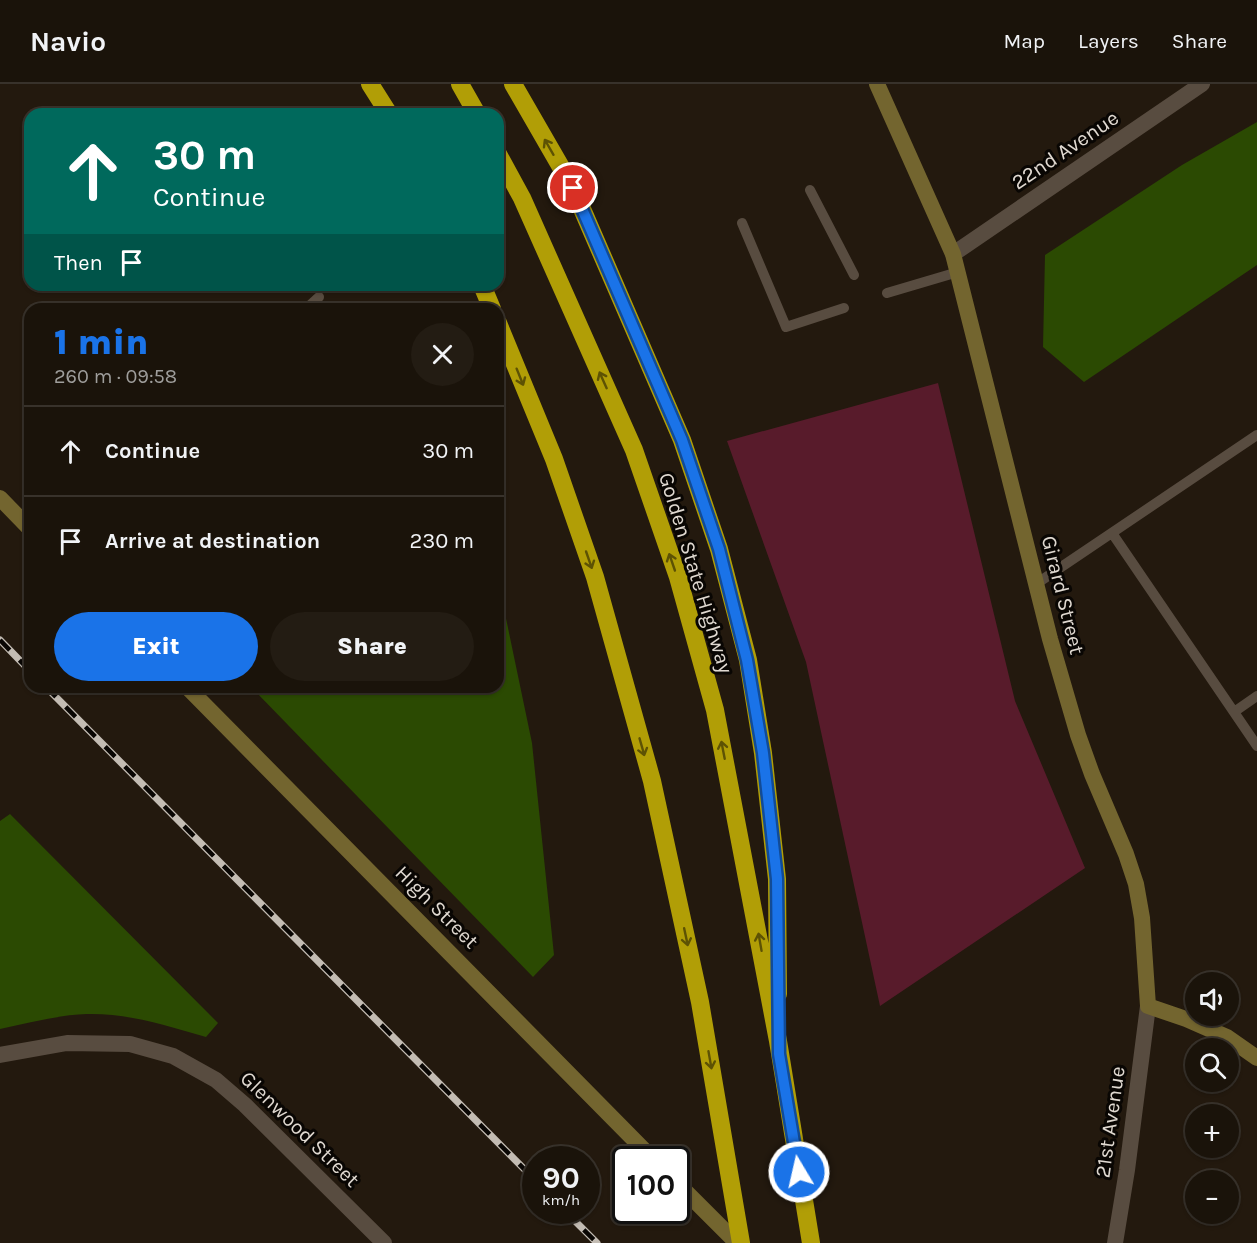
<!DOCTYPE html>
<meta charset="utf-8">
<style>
:root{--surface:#1a130a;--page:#231c13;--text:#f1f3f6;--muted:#9f9e9c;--line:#38322b;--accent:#1a73e8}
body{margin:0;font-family:Karla,sans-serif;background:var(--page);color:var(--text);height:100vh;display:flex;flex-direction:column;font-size:22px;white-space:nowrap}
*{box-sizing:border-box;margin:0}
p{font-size:20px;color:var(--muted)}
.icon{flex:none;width:33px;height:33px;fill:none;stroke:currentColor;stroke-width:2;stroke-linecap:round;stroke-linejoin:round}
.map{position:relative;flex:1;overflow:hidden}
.sheet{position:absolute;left:24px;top:219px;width:480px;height:390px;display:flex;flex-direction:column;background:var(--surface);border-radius:18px;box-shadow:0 2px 4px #0004,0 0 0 2px var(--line)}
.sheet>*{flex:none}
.top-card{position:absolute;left:24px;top:24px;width:480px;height:183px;border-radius:18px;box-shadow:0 2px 4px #0004,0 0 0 2px var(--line);background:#00695c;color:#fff;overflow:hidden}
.tools{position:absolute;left:1185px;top:888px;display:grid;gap:12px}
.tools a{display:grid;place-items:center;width:54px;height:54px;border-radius:50%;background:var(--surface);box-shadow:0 2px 4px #0004,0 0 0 2px var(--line);font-size:30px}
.speed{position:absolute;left:522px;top:1062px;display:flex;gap:12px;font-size:30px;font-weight:700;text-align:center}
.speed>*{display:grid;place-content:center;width:78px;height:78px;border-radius:50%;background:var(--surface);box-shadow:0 2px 4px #0004,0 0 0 2px var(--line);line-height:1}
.speed small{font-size:15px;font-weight:400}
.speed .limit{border:3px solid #111;border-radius:9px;background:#fff;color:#111}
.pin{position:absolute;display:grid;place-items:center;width:51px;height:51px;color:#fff;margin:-26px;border:3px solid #fff;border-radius:50%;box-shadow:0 2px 6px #0007}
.me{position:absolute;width:66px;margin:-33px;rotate:351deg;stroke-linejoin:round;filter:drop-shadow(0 0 4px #0008)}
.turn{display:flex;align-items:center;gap:21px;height:126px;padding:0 30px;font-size:27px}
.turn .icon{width:78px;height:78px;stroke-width:2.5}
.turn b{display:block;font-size:42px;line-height:51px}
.then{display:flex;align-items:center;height:57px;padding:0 30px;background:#0003;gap:12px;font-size:22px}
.round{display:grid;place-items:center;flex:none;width:63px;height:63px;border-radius:32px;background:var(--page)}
.summary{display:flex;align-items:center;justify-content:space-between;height:102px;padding:0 30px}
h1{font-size:36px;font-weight:800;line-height:45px;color:var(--accent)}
.action{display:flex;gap:12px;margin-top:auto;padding:12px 30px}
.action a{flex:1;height:69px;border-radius:36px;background:var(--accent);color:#fff;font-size:24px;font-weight:800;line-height:69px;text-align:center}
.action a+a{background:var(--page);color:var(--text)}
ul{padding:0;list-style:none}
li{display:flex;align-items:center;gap:18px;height:90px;padding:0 30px;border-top:2px solid var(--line)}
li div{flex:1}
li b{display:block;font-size:22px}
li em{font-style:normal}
header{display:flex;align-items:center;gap:36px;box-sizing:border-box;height:84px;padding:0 30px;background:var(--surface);border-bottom:2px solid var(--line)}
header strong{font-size:28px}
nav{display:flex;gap:33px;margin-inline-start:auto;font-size:21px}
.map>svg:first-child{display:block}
.green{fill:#581b2b}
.water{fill:#2b4a02}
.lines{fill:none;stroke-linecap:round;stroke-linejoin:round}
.service{stroke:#584c40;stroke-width:10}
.minor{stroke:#584c40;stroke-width:16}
.secondary{stroke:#73652f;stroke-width:16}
.motorway{stroke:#b19e06;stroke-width:18}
.rail-casing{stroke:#c3bcb3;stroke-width:7}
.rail{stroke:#090603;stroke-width:4.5;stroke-dasharray:14;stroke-linecap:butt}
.oneway{stroke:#5d5204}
.route-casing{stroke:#114b97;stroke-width:15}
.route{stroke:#1a73e8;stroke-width:10}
.labels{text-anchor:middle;stroke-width:6;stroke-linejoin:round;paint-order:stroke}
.street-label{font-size:21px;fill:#e0d9d1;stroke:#090603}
</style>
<header>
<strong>Navio</strong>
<nav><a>Map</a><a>Layers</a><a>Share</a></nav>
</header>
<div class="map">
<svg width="1257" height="1159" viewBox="0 0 1257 1159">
<rect width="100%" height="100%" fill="#23190e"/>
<path class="green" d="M 938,299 L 1015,617 L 1085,784 L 880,922 L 806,578 L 727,357 Z"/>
<path class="water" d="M 1257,38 L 1257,181 L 1084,298 L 1043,263 L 1045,171 L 1182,81 Z
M 498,496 L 532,659 L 554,871 L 533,893 L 251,603 L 498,603 Z
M 10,730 L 218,939 L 206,953 C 168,942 128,929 87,930 C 58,931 28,939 0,945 L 0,737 Z"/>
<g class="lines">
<path class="service" d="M 810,106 L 854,191
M 742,139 L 786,243 L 844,224
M 887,209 L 958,188
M 306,225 L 319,213
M 1112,449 L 1257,662
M 1036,500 L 1257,351
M 1234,628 L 1257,612"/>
<path class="minor" d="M 953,170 L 1202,0
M 0,971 L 67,959 L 130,960 L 173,972 L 216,996 L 245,1021 L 384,1159
M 1115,1159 L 1127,1086 L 1148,922"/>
<path class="secondary" d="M 877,0 L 953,170 L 1050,555 L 1078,651 L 1092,690 L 1126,770 L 1136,800 L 1142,834 L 1148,922 L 1186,935 L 1227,953 L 1257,974
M 0,414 L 30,445
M 187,603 L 654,1076
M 676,1098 L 737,1159"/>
<path class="motorway" d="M 370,0 L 389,30
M 460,0 L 477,30
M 513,0 L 573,104 L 682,356 L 719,465 L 748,576 L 763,669 L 777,795 L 778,910
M 498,70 L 522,114 L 634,366 L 678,493 L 715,626 L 778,957 L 811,1159
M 482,201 L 492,225
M 498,239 L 554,375 L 595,493 L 652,697 L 700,918 L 741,1159"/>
<defs>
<path id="rail" d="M 0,556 L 30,587
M 46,603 L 536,1097
M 564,1126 L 597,1159"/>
</defs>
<use href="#rail" class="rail-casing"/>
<use href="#rail" class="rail"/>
</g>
<defs><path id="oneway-shaft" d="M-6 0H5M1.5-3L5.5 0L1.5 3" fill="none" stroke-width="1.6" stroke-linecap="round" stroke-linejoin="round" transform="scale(1.5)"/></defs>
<g class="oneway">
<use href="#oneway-shaft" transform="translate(549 63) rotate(-120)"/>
<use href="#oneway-shaft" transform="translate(520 293) rotate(68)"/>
<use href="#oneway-shaft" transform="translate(603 296) rotate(-114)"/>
<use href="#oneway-shaft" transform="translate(589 476) rotate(71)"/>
<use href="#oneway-shaft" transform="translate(672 478) rotate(-109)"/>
<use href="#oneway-shaft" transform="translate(642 663) rotate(74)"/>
<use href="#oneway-shaft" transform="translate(723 666) rotate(-101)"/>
<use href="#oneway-shaft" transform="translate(686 853) rotate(78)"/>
<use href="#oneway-shaft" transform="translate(760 858) rotate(-100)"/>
<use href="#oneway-shaft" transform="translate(710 976) rotate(80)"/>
</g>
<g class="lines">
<defs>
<path id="route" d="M 573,104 L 682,356 L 719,465 L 747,576 L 763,669 L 777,795 L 779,970 L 799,1088"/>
</defs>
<use href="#route" class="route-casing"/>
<use href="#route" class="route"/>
</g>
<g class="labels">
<g class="street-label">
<text transform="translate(1065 66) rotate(-34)" y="7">22nd Avenue</text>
<text transform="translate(696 489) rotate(73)" y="7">Golden State Highway</text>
<text transform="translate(1063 511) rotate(76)" y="7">Girard Street</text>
<text transform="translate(437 823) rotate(45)" y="7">High Street</text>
<text transform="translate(1110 1038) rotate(-82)" y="7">21st Avenue</text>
<text transform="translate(300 1045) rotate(44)" y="7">Glenwood Street</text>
</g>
</g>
</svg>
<div class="tools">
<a><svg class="icon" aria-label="sound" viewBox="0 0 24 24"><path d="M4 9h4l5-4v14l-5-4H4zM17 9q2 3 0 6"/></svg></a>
<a><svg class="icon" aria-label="search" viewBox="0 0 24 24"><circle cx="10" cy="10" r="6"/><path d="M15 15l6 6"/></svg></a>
<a>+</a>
<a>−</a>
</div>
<div class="speed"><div>90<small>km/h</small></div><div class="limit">100</div></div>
<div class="pin" style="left:573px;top:104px;background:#d93025"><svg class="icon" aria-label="arrive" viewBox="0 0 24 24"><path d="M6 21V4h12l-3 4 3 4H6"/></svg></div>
<svg class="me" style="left:799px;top:1088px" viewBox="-20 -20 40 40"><circle r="17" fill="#1a73e8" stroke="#fff" stroke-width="3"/><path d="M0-11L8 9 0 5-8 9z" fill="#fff"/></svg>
<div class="top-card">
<div class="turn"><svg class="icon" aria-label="ahead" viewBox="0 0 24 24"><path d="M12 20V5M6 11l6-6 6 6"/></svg><div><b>30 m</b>Continue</div></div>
<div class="then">Then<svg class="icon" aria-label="arrive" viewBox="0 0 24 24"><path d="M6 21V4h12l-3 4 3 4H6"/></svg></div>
</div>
<section class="sheet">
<div class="summary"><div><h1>1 min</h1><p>260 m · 09:58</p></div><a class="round"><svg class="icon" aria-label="close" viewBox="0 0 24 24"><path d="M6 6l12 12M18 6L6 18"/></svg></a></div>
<ul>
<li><svg class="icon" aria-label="ahead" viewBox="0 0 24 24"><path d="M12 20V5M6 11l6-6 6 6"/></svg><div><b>Continue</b></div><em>30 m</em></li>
<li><svg class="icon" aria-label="arrive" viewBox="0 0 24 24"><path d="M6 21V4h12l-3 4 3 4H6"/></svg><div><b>Arrive at destination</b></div><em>230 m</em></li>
</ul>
<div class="action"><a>Exit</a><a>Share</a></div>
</section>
</div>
